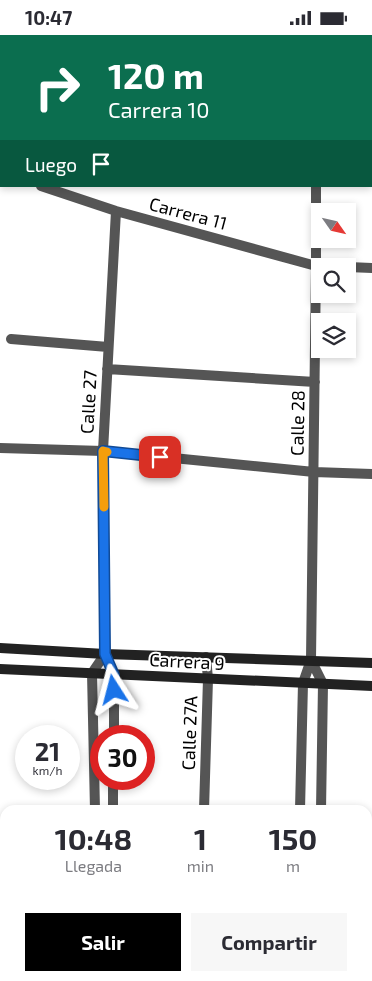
<!DOCTYPE html>
<html lang="es">
<style>
:root{--surface:#fff;--page:#f7f7f7;--text:#2b2b33;--muted:#7c7c81;--accent:#000}
body{margin:0;font-family:"Exo 2",sans-serif;background:var(--page);color:var(--text);height:100vh;display:flex;flex-direction:column;font-size:19px;white-space:nowrap}
*{box-sizing:border-box;margin:0}
p{font-size:16px;color:var(--muted)}
.icon{flex:none;width:28px;height:28px;fill:none;stroke:currentColor;stroke-width:2;stroke-linecap:round;stroke-linejoin:round}
.map{position:relative;flex:1;overflow:hidden}
.drawer{position:absolute;left:0px;top:770px;width:372px;height:176px;display:flex;flex-direction:column;background:var(--surface);border-radius:15px 15px 0 0;box-shadow:0 2px 8px #0003}
.drawer>*{flex:none}
.top-card{position:absolute;left:0px;top:0px;width:372px;height:152px;box-shadow:0 2px 8px #0003;background:#0b6e4f;color:#fff;overflow:hidden}
.needle{width:32px;rotate:124deg}
.tools{position:absolute;left:311px;top:168px;display:grid;gap:10px}
.tools a{display:grid;place-items:center;width:45px;height:45px;border-radius:0px;background:var(--surface);box-shadow:0 2px 8px #0003;font-size:25px}
.speed{position:absolute;left:15px;top:690px;display:flex;gap:10px;font-size:25px;font-weight:700;text-align:center}
.speed>*{display:grid;place-content:center;width:65px;height:65px;border-radius:50%;background:var(--surface);box-shadow:0 2px 8px #0003;line-height:1}
.speed small{font-size:12px;font-weight:400}
.speed .limit{border:8px solid #d22;background:#fff;color:#111}
.pin{position:absolute;display:grid;place-items:center;width:42px;height:42px;color:#fff;margin:-21px;border-radius:10px;box-shadow:0 2px 8px #0006}
.me{position:absolute;width:55px;margin:-28px;rotate:351deg;stroke-linejoin:round;filter:drop-shadow(0 0 4px #0008)}
.turn{display:flex;align-items:center;gap:18px;height:105px;padding:0 25px;font-size:22px}
.turn .icon{width:65px;height:65px;stroke-width:2.5}
.turn b{display:block;font-size:35px;line-height:42px}
.then{display:flex;align-items:center;height:48px;padding:0 25px;background:#0003;gap:10px;font-size:19px}
.eta{display:flex;justify-content:space-evenly;align-items:center;height:85px;text-align:center}
.eta b{font-size:30px;font-weight:700;line-height:35px}
.button{display:flex;gap:10px;margin-top:auto;padding:10px 25px}
.button a{flex:1;height:58px;border-radius:0px;background:var(--accent);color:#fff;font-size:20px;font-weight:700;line-height:58px;text-align:center}
.button a+a{background:var(--page);color:var(--text)}
.status{display:flex;justify-content:space-between;align-items:center;height:35px;padding:0 25px;background:var(--surface);direction:ltr}
.status svg{height:14px;fill:currentColor}
.map>svg:first-child{display:block}
.lines{fill:none;stroke-linecap:round;stroke-linejoin:round}
.street{stroke:#555;stroke-width:10}
.secondary{stroke:#222;stroke-width:10}
.primary{stroke:#000;stroke-width:12}
.route-casing{stroke:#114b97;stroke-width:12}
.route{stroke:#1a73e8;stroke-width:9}
.slow{stroke:#f59e0b;stroke-width:9}
.labels{text-anchor:middle;stroke-width:4;stroke-linejoin:round;paint-order:stroke}
.street-label{font-size:18px;fill:#000;stroke:#fff}
</style>
<div class="status"><b>10:47</b><svg viewBox="0 0 49 12"><path d="M0 12V9h3v3zM5 12V6h3v6zM10 12V3h3v9zM15 12V0h3v12zM26 1h20v11H26zM47 4h2v5h-2z"/></svg></div>
<div class="map">
<svg width="372" height="946" viewBox="0 0 372 946">
<rect width="100%" height="100%" fill="#fff"/>
<g class="lines">
<path class="street" d="M 136,0 L 144,1
M 76,1 L 82,0
M 315,1 L 315,0
M 371,29 L 372,29
M 0,138 L 1,138
M 41,151 L 116,176 L 316,231 L 329,231
M 348,232 L 372,233
M 11,304 L 108,312
M 107,334 L 315,347
M 0,413 L 103,416 L 314,437 L 372,439
M 311,625 L 323,649 L 321,775
M 114,701 L 114,640 L 105,619 L 103,416 L 116,176
M 95,775 L 92,638 L 105,619
M 113,775 L 113,744
M 204,775 L 208,644 L 206,622
M 300,775 L 303,648 L 311,625 L 316,231 L 316,151
M 0,814 L 5,812
M 0,825 L 5,827
M 368,837 L 372,838
M 368,851 L 372,851
M 100,941 L 100,946
M 114,941 L 114,946
M 298,946 L 298,941
M 319,946 L 319,941"/>
<path class="secondary" d="M 0,613 L 105,619 L 372,628
M 0,634 L 372,651"/>
<path class="primary" d="M 36,1 L 37,0
M 61,1 L 62,0
M 0,44 L 1,43
M 0,75 L 1,74"/>
</g>
<g class="lines">
<defs>
<path id="route" d="M 114,655 L 114,640 L 105,619 L 103,416 L 160,422"/>
</defs>
<use href="#route" class="route-casing"/>
<use href="#route" class="route"/>
<path class="slow" d="M 104,472 L 103,416 L 107,417"/>
</g>
<g class="labels">
<g class="street-label">
<text transform="translate(188 179) rotate(15)" y="6">Carrera 11</text>
<text transform="translate(89 367) rotate(-87)" y="6">Calle 27</text>
<text transform="translate(298 388) rotate(-89)" y="6">Calle 28</text>
<text transform="translate(187 627) rotate(3)" y="6">Carrera 9</text>
<text transform="translate(190 698) rotate(-88)" y="6">Calle 27A</text>
</g>
</g>
</svg>
<div class="tools">
<a><svg class="needle" viewBox="-14 -14 28 28"><path d="M0-13l5 13h-10z" fill="#e53935"/><path d="M0 13l5-13h-10z" fill="#7c7c81"/></svg></a>
<a><svg class="icon" aria-label="search" viewBox="0 0 24 24"><circle cx="10" cy="10" r="6"/><path d="M15 15l6 6"/></svg></a>
<a><svg class="icon" aria-label="layers" viewBox="0 0 24 24"><path d="M12 4l9 5-9 5-9-5zM3 14l9 5 9-5"/></svg></a>
</div>
<div class="speed"><div>21<small>km/h</small></div><div class="limit">30</div></div>
<div class="pin" style="left:160px;top:422px;background:#d93025"><svg class="icon" aria-label="arrive" viewBox="0 0 24 24"><path d="M6 21V4h12l-3 4 3 4H6"/></svg></div>
<svg class="me" style="left:114px;top:655px" viewBox="-20 -20 40 40"><path d="M0-17L14 15 0 8-14 15z" fill="#1a73e8" stroke="#fff" stroke-width="4"/></svg>
<div class="top-card">
<div class="turn"><svg class="icon" aria-label="right" viewBox="0 0 24 24"><path d="M7 20v-9h11M14 6l5 5-5 5"/></svg><div><b>120 m</b>Carrera 10</div></div>
<div class="then">Luego<svg class="icon" aria-label="arrive" viewBox="0 0 24 24"><path d="M6 21V4h12l-3 4 3 4H6"/></svg></div>
</div>
<section class="drawer">
<div class="eta">
<div><b>10:48</b><p>Llegada</p></div>
<div><b>1</b><p>min</p></div>
<div><b>150</b><p>m</p></div>
</div>
<div class="button"><a>Salir</a><a>Compartir</a></div>
</section>
</div>
